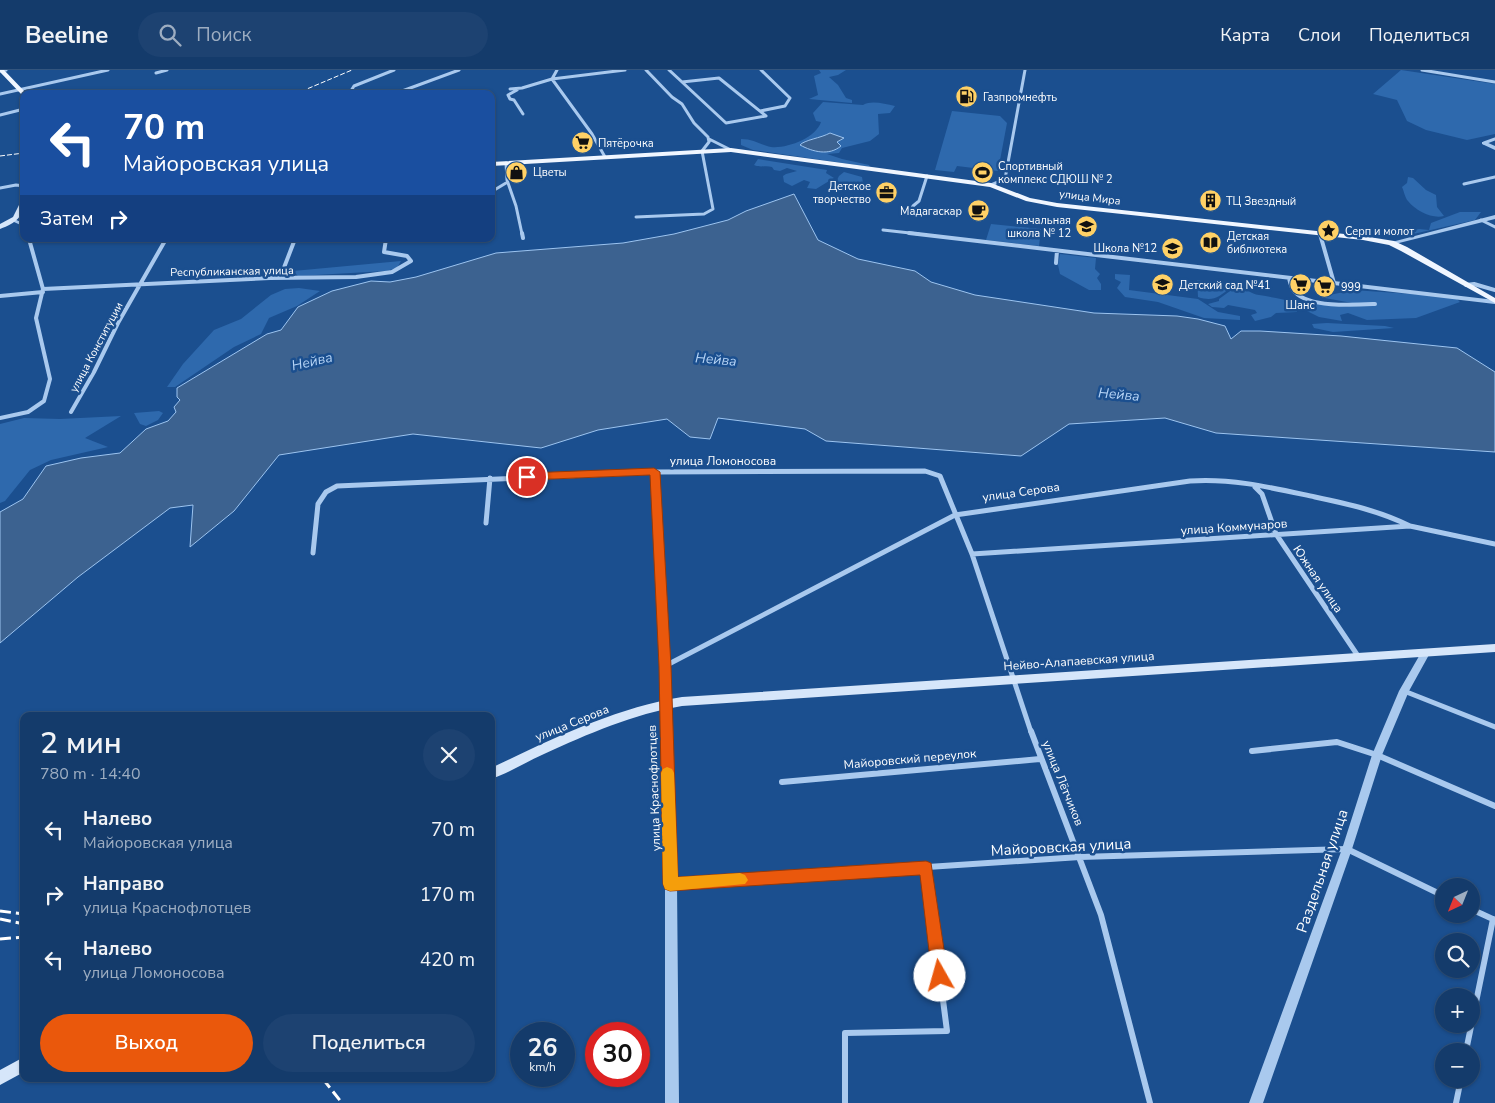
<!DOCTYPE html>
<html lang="ru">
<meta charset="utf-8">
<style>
:root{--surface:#143b6b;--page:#1d4271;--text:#f1f3f6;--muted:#9dadc1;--line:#33557e;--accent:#ea580c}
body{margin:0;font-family:"Nunito Sans",sans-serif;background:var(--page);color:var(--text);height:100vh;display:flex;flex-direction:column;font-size:19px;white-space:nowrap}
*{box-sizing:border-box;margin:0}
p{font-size:16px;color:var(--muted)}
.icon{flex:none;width:28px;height:28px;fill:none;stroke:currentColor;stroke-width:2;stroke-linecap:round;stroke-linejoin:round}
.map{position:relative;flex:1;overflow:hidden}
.panel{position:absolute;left:20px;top:642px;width:475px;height:370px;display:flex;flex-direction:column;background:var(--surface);border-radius:10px;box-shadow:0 1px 4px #0004,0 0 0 1px var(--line)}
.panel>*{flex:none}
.banner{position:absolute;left:20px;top:20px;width:475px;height:152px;border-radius:10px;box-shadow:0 1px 4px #0004,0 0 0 1px var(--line);background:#1a4fa0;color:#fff;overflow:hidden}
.needle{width:32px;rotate:223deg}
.fabs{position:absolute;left:1435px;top:808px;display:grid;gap:10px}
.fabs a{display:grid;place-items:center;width:45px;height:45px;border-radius:50%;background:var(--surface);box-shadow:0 1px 4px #0004,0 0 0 1px var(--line);font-size:25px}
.speed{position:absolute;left:510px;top:952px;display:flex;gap:10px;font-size:25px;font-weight:700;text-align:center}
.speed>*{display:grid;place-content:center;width:65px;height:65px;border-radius:50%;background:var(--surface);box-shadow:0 1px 4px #0004,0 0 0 1px var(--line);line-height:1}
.speed small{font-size:12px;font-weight:400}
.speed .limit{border:8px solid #d22;background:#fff;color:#111}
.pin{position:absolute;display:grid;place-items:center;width:42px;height:42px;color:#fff;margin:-21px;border:2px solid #fff;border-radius:50%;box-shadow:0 1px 5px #0007}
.me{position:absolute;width:55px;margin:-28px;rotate:353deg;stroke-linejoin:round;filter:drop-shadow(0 0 4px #0008)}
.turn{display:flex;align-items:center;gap:18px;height:105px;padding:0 20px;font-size:22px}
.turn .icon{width:65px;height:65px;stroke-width:2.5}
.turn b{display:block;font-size:35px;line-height:42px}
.then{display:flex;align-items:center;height:48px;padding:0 20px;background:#0003;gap:10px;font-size:19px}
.round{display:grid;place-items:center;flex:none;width:52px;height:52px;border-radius:26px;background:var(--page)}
.headline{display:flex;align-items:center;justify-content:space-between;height:85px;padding:0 20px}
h1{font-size:30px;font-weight:600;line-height:38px}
.primary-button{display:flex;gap:10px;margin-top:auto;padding:10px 20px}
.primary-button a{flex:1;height:58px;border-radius:30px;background:var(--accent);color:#fff;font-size:20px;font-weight:600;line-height:58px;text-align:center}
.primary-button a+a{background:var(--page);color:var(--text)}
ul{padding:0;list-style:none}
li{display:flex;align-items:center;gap:15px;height:65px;padding:0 20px}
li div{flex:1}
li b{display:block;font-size:19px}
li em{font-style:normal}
header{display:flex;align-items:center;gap:30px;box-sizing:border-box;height:70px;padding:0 25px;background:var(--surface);border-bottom:1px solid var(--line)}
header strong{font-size:24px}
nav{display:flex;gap:28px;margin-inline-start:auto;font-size:18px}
.search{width:350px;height:45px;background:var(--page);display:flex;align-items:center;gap:12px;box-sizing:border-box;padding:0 18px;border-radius:28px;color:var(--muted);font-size:19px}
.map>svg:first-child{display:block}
.green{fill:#2e69ad;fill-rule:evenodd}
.water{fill:#3c6290;stroke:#9cc4f0}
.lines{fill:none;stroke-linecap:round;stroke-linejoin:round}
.minor-far3{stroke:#a9c9ee;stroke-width:3}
.minor-far2{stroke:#a9c9ee;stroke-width:4}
.minor-far1{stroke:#a9c9ee;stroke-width:5}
.minor{stroke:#a9c9ee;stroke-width:6}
.tertiary{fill:#a9c9ee;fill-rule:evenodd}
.secondary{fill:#d6e6fa;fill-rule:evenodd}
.primary{fill:#f0f6ff;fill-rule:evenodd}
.rail-far1{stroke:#fff;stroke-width:1;stroke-dasharray:5 2;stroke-linecap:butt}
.rail{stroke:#fff;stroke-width:3;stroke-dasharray:11 5;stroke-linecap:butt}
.route{fill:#ea580c;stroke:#983908}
.slow{fill:#f59e0b}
.labels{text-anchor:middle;stroke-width:5;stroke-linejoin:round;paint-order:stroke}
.far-poi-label{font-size:11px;fill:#fff;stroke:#1b4f8f;text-anchor:start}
.far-street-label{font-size:11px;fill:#fff;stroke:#1b4f8f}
.street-label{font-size:12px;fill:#fff;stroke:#1b4f8f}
.water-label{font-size:14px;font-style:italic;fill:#b5d3f5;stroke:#1b4f8f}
.near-street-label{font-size:15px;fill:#fff;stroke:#1b4f8f}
</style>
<header>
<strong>Beeline</strong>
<div class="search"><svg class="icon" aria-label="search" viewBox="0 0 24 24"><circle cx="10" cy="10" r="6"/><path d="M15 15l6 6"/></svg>Поиск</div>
<nav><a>Карта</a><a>Слои</a><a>Поделиться</a></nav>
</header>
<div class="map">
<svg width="1495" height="1033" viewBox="0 0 1495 1033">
<rect width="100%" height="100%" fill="#1b4f8f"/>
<path class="green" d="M 819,0 L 846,0 L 838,5 L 829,7 L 838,15 L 846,28 L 852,30 L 852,33 L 809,29 L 818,25 L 814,6 L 821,3 Z
M 1401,0 L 1495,14 L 1495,64 L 1467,70 L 1426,60 L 1407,51 L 1397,30 L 1373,24 Z
M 823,32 L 863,35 C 872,30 884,34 895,36 L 890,43 L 878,44 L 879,64 L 870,71 L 842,78 L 839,83 L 827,84 L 842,89 L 869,95 L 870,97 L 753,80 L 741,75 L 741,69 C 754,69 760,75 771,77 C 786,79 816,68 821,52 L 816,51 L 813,43 ZM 830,63 L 841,70 L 837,72 L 835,80 L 822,82 L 805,78 L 805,71 L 822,68 Z
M 952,41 L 1000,46 L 1007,53 L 998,101 L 957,96 L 954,102 L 935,100 Z
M 758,89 L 827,100 L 826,103 L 834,108 L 816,119 L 807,118 L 810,112 L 804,110 L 792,116 L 784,112 L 783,106 L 786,104 L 797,101 L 787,98 L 780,101 L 774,100 L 772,97 C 765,95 761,98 754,95 Z
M 844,102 L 862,107 L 863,113 L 857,115 L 840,113 L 837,110 L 839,106 Z
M 1408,107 L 1413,108 L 1426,120 L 1436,125 L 1437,137 L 1444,146 C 1432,149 1416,141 1408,131 C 1405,128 1404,121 1402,117 L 1407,113 Z
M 1460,142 L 1481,142 L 1475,150 L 1400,167 L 1397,164 L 1419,159 L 1429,160 L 1431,153 Z
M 991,154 L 1041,159 L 1039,176 L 986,170 Z
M 1060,184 L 1096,188 L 1095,199 L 1100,204 L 1097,208 L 1101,214 L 1101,220 L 1089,220 L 1060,204 L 1058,195 Z
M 401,191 L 397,198 L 386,201 L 298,206 L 293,201 Z
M 1115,204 L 1130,205 L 1129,220 L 1198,229 L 1218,242 L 1240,246 L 1240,250 L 1204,248 L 1158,232 L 1125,227 L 1117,218 L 1121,212 L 1115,209 Z
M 1197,210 L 1230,218 C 1219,227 1213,232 1198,227 Z
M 1237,216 C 1245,218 1251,224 1259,225 C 1271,227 1282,229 1294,232 L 1297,242 L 1276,243 L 1271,247 L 1255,251 L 1251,245 L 1257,243 L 1255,240 L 1228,235 L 1224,238 L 1212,237 L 1208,234 L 1219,231 L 1219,229 Z
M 299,218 L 320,221 L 297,236 L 269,248 L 261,264 L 234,277 L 175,317 L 167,317 L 183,294 L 214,260 L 241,249 L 271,225 L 285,219 Z
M 1353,220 L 1455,227 L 1460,232 L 1416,248 L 1367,250 L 1348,243 L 1340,245 L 1342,251 L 1319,247 L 1303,239 L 1301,231 L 1347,237 L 1353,235 L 1352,233 L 1325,228 L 1325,226 Z
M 1327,253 L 1385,256 L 1394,258 L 1333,262 L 1314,258 L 1312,254 Z
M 159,341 L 163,343 L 158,350 L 146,356 L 140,354 L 134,343 Z
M 121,346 L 85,368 L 108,377 L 51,390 L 30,400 L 5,431 L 0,433 L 0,354 L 24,348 L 60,349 Z"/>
<path class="water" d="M 830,63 L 844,68 L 837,72 L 841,76 C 829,86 813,82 800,75 C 804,70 821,68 830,63 Z
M 794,124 L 818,170 L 858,189 L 915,201 L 931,212 L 975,225 L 1094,243 L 1177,246 L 1198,249 L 1225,256 L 1231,269 L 1241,261 L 1260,261 L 1341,266 L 1457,278 L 1495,302 L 1495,382 L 1216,363 L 1165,348 L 1069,354 L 1021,386 L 826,371 L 805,359 L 718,348 L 710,369 L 690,367 L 667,349 L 598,360 L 541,378 L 413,364 L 279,385 L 234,441 L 190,477 L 193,435 L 170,438 L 78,507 L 0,573 L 0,442 L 23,429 L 46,396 L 81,388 L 120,383 L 146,359 L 168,351 L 176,342 L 174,337 L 180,330 L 177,327 L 177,318 L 267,264 L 281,260 L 298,237 L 332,221 L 371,211 L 390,212 L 416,207 L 496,183 L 623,173 L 674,164 L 728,150 L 746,141 Z"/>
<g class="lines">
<path class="minor-far3" d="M 557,0 L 552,9 L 592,64 L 605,87
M 669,0 L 682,12
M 1422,0 L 1495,12
M 0,1 L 6,0
M 156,3 L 167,0
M 719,8 L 766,46 L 726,53 L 682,12 Z
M 510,19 L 522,18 L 552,9 L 625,0
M 517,20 L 508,25 L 510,29 L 514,30 L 523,44
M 0,24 L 108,0
M 93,24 L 100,22
M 349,24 L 354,16 L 394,0
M 394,24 L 459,0
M 760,41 L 785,36 L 790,28 L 761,0
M 0,45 L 24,39
M 709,69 L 731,80
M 1484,73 L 1495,69
M 506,93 L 507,110 L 516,136 L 522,164
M 1464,114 L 1495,107
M 991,115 L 1005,109 L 1025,0
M 0,118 L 16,115 L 24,116
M 491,122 L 506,113
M 910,145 L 913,136 L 919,131 L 927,106
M 636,147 L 704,144 L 713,139 L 702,81 L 709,72 L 708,67 L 694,53 L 682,34 L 672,27 L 646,0
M 13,150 L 24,155
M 1481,150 L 1495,157
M 883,160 L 919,164"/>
<path class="minor-far2" d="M 522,163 L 523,168
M 909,163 L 1495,232
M 1320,164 L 1334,213
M 1056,193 L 1057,181
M 280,208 L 295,169
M 1289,208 C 1290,213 1291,218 1295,222 C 1309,238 1355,235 1375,234
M 1466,215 L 1474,214 L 1495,220
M 43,219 L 270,208 L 356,207 L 392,202 L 411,191 L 407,186 L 384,182 L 386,169
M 0,226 L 43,222
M 71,342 L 94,302 L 118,253 L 166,169
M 0,348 L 28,342 L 44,331 L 50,309 L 36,248 L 43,219 L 29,169"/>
<path class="minor-far1" d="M 655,402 L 665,634
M 1255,417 L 1262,424 L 1276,464 L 1358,586
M 486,453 L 490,408
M 313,483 L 318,434 L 326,422 L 337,416 L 655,402 L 925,401 L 940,406 L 972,484 L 1031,662
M 972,484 L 1410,456 L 1495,474
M 665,596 L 955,445 L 1190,411 C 1233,408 1273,418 1315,427 C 1348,434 1380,441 1410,456
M 1404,621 L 1495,657"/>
<path class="minor" d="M 1031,661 L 1101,845 L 1150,1033
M 1252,681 L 1337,672 L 1377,685 L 1495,736
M 782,712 L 1040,689
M 671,814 L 1080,787 L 1347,779 L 1444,826
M 1471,839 L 1495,850
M 1466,981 L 1493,849
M 845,1033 L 845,963 L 947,961 L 926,798
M 1456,1033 L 1461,1009"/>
<path class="tertiary" d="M 1482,72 L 1486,72 L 1495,76 L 1495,80 L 1482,74 Z
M 1495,145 L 1495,149 L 1391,175 L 1388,173 Z
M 1425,579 L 1428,581 L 1430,583 L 1409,621 L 1382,685 L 1352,779 L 1263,1033 L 1249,1033 L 1342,779 L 1372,685 L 1399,621 L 1422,581 Z
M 665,630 L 668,631 L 670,634 L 677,814 L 679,1033 L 665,1033 L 665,814 L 660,634 L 662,631 Z"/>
<path class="secondary" d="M 24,129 C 24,147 16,153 0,159 L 0,154 L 13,147 L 21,131 Z
M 1495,574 L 1495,582 L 682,636 C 633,644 588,664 544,684 C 526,692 509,703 491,709 L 491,698 C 552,669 615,638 682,627 Z
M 24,987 L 24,1002 L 0,1015 L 0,1000 Z"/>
<path class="primary" d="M 0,0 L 4,0 L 27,24 L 22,25 L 0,2 Z
M 731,78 L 991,113 L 1030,128 L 1057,133 L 1363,166 L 1394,171 L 1407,177 L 1495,228 L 1495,233 L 1401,181 L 1389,175 L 1363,170 L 1057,137 L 1026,131 L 990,117 L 731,82 L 491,96 L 491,92 Z"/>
<path class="rail-far1" d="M 295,24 L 352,0
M 0,86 L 24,83"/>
<path class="rail" d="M 0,841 L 24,844
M 0,849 L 24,854
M 0,869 L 24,867
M 323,1009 L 342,1033"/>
</g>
<path class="route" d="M 654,398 L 660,402 L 671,596 L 678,807 L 926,791 L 931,793 L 948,906 L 946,912 L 940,914 L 934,912 L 932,906 L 920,805 L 670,821 L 665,819 L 663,814 L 659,596 L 650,405 L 527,410 L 522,407 L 527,403 Z"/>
<path class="slow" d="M 667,697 L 672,699 L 674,703 L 678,807 L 740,803 L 745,805 L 748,810 L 745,814 L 670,821 L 665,819 L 663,814 L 661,703 L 663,699 Z"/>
<defs>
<symbol id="fuel-disc" viewBox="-11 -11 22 22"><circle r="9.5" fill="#ffd166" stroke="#1b4f8f"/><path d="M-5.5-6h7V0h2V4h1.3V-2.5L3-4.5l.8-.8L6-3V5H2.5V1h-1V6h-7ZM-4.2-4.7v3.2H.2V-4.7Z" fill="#111"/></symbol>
<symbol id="supermarket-disc" viewBox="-11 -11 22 22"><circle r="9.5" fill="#ffd166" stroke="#1b4f8f"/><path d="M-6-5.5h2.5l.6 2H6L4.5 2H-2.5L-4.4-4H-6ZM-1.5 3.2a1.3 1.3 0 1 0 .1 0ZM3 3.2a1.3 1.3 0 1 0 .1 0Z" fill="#111"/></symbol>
<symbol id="shop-disc" viewBox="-11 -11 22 22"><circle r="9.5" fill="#ffd166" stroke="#1b4f8f"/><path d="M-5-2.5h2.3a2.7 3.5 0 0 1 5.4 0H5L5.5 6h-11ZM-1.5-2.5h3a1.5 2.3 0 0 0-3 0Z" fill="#111"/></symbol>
<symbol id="stadium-disc" viewBox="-11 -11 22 22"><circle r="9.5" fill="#ffd166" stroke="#1b4f8f"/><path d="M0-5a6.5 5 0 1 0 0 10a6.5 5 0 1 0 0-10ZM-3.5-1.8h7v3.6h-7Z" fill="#111"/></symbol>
<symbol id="office-disc" viewBox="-11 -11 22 22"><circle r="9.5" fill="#ffd166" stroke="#1b4f8f"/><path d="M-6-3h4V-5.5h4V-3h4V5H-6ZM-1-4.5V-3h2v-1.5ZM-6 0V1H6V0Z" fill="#111"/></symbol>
<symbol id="building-disc" viewBox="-11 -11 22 22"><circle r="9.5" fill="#ffd166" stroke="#1b4f8f"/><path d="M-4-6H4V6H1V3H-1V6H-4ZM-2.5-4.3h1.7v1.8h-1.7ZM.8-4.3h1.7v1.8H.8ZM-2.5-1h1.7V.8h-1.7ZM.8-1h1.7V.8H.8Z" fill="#111"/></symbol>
<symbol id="cafe-disc" viewBox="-11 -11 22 22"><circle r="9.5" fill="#ffd166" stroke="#1b4f8f"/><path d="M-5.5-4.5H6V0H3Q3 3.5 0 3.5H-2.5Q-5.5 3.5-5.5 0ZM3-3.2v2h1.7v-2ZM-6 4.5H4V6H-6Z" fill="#111"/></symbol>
<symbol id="school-disc" viewBox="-11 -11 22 22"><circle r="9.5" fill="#ffd166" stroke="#1b4f8f"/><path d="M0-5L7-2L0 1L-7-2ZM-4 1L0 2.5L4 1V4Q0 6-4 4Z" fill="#111"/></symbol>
<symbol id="sight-disc" viewBox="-11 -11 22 22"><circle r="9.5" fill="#ffd166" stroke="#1b4f8f"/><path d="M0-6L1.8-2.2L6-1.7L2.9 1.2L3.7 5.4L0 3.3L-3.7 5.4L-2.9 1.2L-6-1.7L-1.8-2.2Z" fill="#111"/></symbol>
<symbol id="library-disc" viewBox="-11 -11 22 22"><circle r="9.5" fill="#ffd166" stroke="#1b4f8f"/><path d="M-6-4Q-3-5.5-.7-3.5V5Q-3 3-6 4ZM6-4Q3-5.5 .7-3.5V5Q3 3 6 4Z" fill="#111"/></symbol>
</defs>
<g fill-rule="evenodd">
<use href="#fuel-disc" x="954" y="14" width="25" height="25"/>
<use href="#supermarket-disc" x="570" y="60" width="25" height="25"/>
<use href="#shop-disc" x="504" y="90" width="25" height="25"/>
<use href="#stadium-disc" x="970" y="90" width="25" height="25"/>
<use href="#office-disc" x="874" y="110" width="25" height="25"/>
<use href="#building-disc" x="1198" y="118" width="25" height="25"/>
<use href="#cafe-disc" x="966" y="128" width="25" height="25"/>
<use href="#school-disc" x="1074" y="144" width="25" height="25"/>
<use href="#sight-disc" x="1316" y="148" width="25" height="25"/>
<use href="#library-disc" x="1198" y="160" width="25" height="25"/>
<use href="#school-disc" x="1160" y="166" width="25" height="25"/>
<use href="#supermarket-disc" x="1288" y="202" width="25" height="25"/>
<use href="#school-disc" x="1150" y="202" width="25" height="25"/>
<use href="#supermarket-disc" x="1312" y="204" width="25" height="25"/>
</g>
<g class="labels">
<g class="far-poi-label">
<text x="983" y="31">Газпромнефть</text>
<text x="598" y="77">Пятёрочка</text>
<text x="998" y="100">Спортивный<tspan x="998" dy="13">комплекс СДЮШ № 2</tspan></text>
<text x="533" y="106">Цветы</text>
<text x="871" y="120" text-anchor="end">Детское<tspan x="871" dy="13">творчество</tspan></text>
<text x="1226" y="135">ТЦ Звездный</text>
<text x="962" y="145" text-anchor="end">Мадагаскар</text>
<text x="1071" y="154" text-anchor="end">начальная<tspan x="1071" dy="13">школа № 12</tspan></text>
<text x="1345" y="165">Серп и молот</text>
<text x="1227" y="170">Детская<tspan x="1227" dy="13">библиотека</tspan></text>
<text x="1157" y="182" text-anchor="end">Школа №12</text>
<text x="1179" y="219">Детский сад №41</text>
<text x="1341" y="221">999</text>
<text x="1300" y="239" text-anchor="middle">Шанс</text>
</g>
<g class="far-street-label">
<text transform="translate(1090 127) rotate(7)" y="4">улица Мира</text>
<text transform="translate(232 201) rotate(-1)" y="4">Республиканская улица</text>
<text transform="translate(96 277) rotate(-62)" y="4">улица Конституции</text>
</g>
<g class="street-label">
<text x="723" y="395">улица Ломоносова</text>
<text transform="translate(1021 422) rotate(-8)" y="4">улица Серова</text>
<text transform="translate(1234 457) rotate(-4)" y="4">улица Коммунаров</text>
<text transform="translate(1318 509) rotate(56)" y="4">Южная улица</text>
<text transform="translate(1079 591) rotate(-4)" y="4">Нейво-Алапаевская улица</text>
<text transform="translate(572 653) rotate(-22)" y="4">улица Серова</text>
<text transform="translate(910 689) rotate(-5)" y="4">Майоровский переулок</text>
<text transform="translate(1063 713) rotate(68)" y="4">улица Лётчиков</text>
<text transform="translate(654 718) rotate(-92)" y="4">улица Краснофлотцев</text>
</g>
<g class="water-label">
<text transform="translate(716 289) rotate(5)" y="5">Нейва</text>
<text transform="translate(312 291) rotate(-13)" y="5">Нейва</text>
<text transform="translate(1119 324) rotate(5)" y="5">Нейва</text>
</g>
<g class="near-street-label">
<text transform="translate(1061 777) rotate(-3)" y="5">Майоровская улица</text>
<text transform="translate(1322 801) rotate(-71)" y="5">Раздельная улица</text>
</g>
</g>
</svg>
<div class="fabs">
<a><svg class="needle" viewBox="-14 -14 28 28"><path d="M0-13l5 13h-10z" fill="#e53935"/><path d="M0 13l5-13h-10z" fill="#9dadc1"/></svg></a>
<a><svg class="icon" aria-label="search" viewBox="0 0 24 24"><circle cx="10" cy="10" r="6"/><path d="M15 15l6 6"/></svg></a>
<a>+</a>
<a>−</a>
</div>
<div class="speed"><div>26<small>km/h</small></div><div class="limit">30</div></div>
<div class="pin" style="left:527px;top:407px;background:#d93025"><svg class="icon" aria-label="arrive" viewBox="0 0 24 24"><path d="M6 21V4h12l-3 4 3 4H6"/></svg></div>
<svg class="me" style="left:940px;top:906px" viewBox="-20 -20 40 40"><circle r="19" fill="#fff"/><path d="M0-13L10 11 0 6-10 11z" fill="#ea580c"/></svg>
<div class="banner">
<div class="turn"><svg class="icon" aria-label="left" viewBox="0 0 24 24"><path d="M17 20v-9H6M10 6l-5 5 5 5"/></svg><div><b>70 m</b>Майоровская улица</div></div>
<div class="then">Затем<svg class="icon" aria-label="right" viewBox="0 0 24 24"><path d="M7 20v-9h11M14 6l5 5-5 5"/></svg></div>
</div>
<section class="panel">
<div class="headline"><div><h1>2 мин</h1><p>780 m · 14:40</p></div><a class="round"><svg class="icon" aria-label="close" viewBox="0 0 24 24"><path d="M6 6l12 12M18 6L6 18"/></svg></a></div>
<ul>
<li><svg class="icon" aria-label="left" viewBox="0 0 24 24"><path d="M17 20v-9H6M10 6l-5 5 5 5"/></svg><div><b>Налево</b><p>Майоровская улица</p></div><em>70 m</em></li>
<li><svg class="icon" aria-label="right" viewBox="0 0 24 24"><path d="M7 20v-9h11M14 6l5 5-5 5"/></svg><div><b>Направо</b><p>улица Краснофлотцев</p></div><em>170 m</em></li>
<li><svg class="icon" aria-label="left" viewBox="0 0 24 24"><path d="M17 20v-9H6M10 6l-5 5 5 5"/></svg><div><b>Налево</b><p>улица Ломоносова</p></div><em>420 m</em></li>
</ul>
<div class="primary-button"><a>Выход</a><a>Поделиться</a></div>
</section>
</div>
